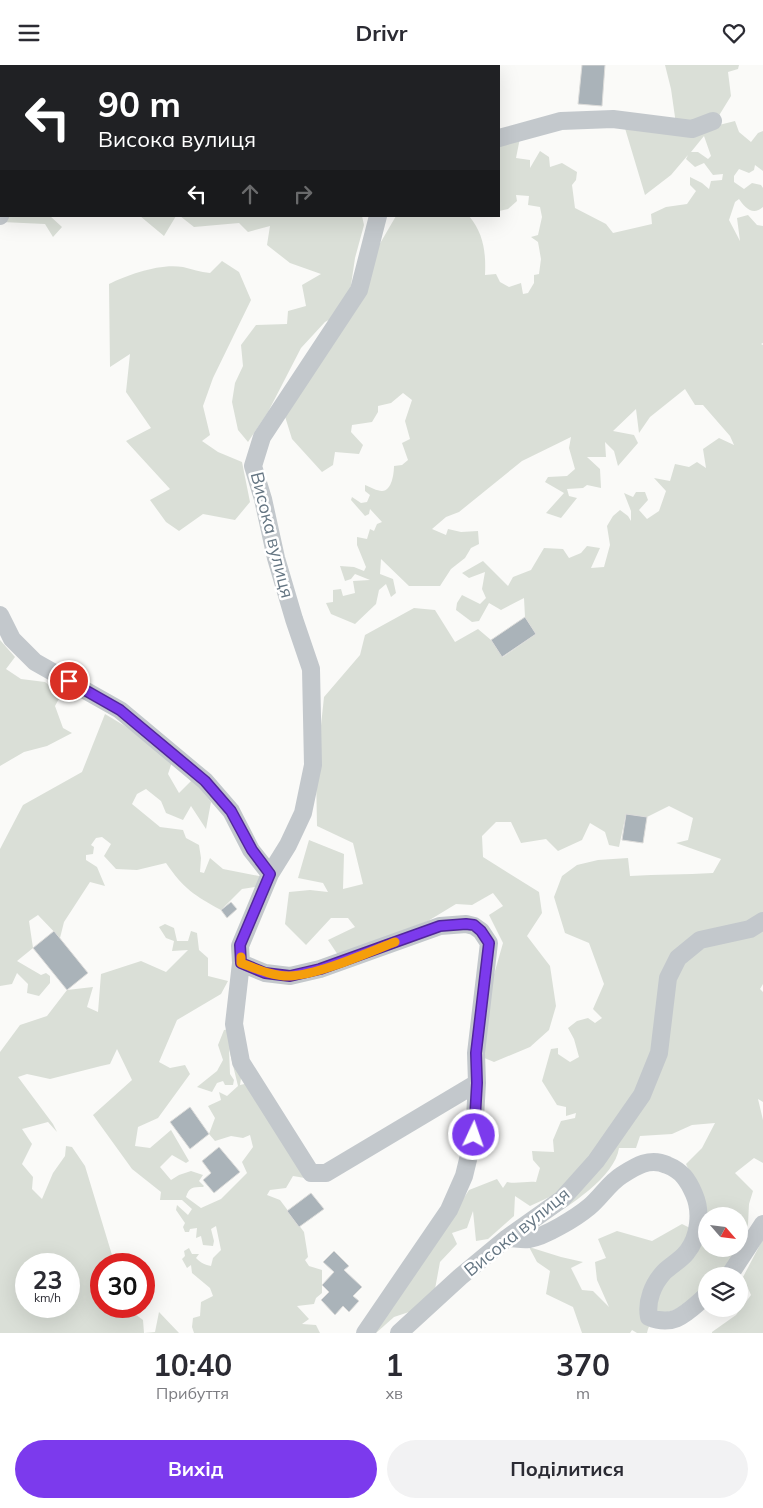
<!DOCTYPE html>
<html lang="uk">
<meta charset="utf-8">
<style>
:root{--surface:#fff;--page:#f2f2f3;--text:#2b2b33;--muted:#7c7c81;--accent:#7c3aed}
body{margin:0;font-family:Mulish,sans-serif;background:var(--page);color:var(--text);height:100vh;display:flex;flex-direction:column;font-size:19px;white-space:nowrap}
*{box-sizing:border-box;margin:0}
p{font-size:16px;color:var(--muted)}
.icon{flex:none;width:28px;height:28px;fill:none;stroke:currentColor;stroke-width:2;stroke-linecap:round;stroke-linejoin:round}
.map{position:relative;height:1268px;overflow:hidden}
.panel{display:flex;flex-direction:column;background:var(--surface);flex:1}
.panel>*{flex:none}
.top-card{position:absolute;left:0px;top:0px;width:500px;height:152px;box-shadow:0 5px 20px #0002;background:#202124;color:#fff;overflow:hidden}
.needle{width:32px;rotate:118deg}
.controls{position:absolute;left:698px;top:1142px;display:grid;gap:10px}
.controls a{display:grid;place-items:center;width:50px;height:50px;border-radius:50%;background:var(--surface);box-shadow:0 5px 20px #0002;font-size:25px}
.speed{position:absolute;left:15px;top:1188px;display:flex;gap:10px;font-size:25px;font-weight:700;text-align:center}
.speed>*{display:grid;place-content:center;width:65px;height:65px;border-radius:50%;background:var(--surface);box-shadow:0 5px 20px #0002;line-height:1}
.speed small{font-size:12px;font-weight:400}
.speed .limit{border:8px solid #d22;background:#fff;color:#111}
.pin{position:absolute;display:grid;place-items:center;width:42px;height:42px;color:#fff;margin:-21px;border:2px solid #fff;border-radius:50%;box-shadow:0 1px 5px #0007}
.me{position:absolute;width:55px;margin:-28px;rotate:3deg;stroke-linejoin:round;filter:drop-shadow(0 0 4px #0008)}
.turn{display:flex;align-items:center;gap:18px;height:105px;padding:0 15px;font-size:22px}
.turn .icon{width:65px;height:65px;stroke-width:2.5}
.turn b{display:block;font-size:35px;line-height:42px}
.lanes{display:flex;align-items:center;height:48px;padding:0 15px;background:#0003;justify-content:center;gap:25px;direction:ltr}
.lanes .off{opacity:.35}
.eta{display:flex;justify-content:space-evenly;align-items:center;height:85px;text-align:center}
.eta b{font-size:30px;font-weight:700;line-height:35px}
.primary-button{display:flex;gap:10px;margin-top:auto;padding:10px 15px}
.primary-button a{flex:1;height:58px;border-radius:30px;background:var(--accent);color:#fff;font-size:20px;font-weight:700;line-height:58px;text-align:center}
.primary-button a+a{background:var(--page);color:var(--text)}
header{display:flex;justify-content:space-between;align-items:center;height:65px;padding:0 15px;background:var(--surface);font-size:22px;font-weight:700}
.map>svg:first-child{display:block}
.green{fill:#dadfd7;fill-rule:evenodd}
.building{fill:#aab3b9;stroke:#dcdcda}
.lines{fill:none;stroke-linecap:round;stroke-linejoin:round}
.minor{stroke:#c3c8cc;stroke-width:18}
.route-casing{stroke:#51269a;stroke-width:12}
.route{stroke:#7c3aed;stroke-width:9}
.slow{stroke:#f59e0b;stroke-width:9}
.labels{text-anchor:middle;stroke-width:5;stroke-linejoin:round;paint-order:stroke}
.street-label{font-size:18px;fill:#657683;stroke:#fff}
</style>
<header><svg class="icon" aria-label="menu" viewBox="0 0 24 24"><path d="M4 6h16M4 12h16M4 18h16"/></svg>Drivr<svg class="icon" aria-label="heart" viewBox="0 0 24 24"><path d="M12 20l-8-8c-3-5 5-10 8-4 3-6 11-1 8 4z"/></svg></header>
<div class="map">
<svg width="763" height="1268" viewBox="0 0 763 1268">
<rect width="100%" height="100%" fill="#fafaf8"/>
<path class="green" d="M 665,0 L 739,0 L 738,4 L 728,7 L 731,31 L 715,57 L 715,61 L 735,56 L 739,67 L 751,77 L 758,68 L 763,66 L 763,106 L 755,100 L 754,105 L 749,108 L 739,104 L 734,111 L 734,117 L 744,124 L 752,118 L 761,120 L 763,123 L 763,142 C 753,151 745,143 739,134 L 735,137 L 729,155 L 740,176 L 737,153 L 748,150 L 757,160 L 763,161 L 763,278 L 761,279 L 763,280 L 763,919 L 760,924 L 763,927 L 763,1037 L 758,1034 L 763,1055 L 763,1098 L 754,1093 L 735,1108 L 753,1126 L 749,1139 L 748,1159 L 739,1183 L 739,1151 L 706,1151 L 706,1184 L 738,1184 L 721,1211 L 706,1211 L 706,1224 C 699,1230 691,1236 683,1241 C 669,1249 652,1246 647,1268 L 637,1268 L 632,1265 L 630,1268 L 582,1268 L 573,1242 L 546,1229 L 550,1206 L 537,1197 L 529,1182 L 561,1192 L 583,1197 L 571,1203 L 582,1225 L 593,1226 L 609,1242 L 597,1215 L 595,1197 L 606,1193 L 598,1174 L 617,1166 L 652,1176 L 682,1159 L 690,1163 L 697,1123 L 686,1099 L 702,1083 L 715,1058 L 692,1060 L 672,1069 L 640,1071 L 636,1083 L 619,1083 C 615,1112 568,1142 544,1156 L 556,1129 L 530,1141 L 515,1131 L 514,1151 L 488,1174 L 476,1176 L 473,1146 L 467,1163 L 452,1168 L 457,1179 L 440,1197 L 435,1224 L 421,1243 L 394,1252 L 376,1268 L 372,1268 L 425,1192 L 469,1125 L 497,1114 L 503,1123 L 507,1117 C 517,1119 526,1116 536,1117 L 540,1103 L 533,1095 L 532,1086 L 554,1087 L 553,1075 L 561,1056 L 575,1053 L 576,1048 L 566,1051 L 566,1042 L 557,1040 L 542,1016 L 551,984 L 558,983 L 558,989 L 570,997 L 579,992 L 574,974 L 568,963 L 577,956 L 588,953 L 595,958 L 602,953 L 593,944 L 604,919 L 589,878 L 565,868 L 554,832 L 562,811 L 577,800 L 598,795 L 628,793 L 630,811 C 658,809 685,810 713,808 L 721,794 L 676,778 L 688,775 L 693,753 L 669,741 L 647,752 L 626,749 L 619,782 L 609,780 L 605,767 L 590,758 L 582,775 L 558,786 L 546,774 L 521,778 L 511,757 L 496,757 L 482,771 L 483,792 L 539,827 L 542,848 L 527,871 L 550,901 L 556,941 L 549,965 L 530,982 L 494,997 L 482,992 L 491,920 L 503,878 L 489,850 L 503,841 L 493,828 L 472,840 L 456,839 L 428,856 L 338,890 L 328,875 L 355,862 L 348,853 L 331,853 L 306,880 L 285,859 L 289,827 L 310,825 L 328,827 L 323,818 L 298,813 L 309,775 L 344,789 L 343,824 L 363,819 L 353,778 L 317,761 L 316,708 L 324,632 L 360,590 L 365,570 L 414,543 L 435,545 L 455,577 L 478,564 L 491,575 L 503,592 L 536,569 L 525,552 L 524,533 L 501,545 L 489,538 L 479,556 L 472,557 L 456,545 L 457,538 L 462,530 L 480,539 L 486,533 L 482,524 L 485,507 L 469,513 L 462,508 L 483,496 L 508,521 L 513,512 L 531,505 L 544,483 L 563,484 L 569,493 L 581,488 L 587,481 L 600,483 L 591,503 L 604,502 L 610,480 L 607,461 L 613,451 L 620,445 L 628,451 L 631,456 L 631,446 L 624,428 L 633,432 L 636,427 L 645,427 L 648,435 L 639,445 L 647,454 L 659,446 L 666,426 L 654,413 L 670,416 L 675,399 L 689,402 L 697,397 L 706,403 L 703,384 L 719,373 L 734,380 L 730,371 L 703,340 L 695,340 L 685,324 L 650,352 L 639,368 L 636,344 L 613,366 L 634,370 L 638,378 L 618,401 L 614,386 L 605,377 L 606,392 L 587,392 L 600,404 L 601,423 L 587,420 L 583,423 L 567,424 L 569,431 L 577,433 L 561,453 L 546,448 L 564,428 L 545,417 L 548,412 L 567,411 L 575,404 L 569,383 L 571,372 L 522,396 L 459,447 L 446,452 L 432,464 L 446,470 L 448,464 L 461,467 L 478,466 L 479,479 L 471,483 L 465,493 L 451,504 L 440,521 L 409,521 L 381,494 L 380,509 L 393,514 L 396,528 L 391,532 L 386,519 L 379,525 L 376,539 L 355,559 L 331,549 L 326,538 L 333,537 L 333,525 L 341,524 L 343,531 L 355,528 L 353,516 L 370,515 L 355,509 L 351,514 L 345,516 L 340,501 L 354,502 L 364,506 L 366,502 L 357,480 L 357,472 L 367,474 L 370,464 L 374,466 L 377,459 L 382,457 L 370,444 L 369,449 L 365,451 L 351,435 L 352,432 L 361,438 L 367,437 L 370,430 L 365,426 L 365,420 C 370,422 377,426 382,426 C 392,426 394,408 394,401 L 402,400 L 408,395 L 402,378 L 410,374 L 405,356 L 412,335 L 403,328 L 391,338 L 378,341 L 378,347 L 372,357 L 352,360 L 351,367 L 363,380 L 359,389 L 335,387 L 333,400 L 322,407 L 292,374 L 283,345 L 396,151 L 469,151 C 484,169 486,188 485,210 L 496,209 L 500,217 L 509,222 L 521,218 L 523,229 L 528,228 L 534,218 L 534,210 L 539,209 L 541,194 L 538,177 L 531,172 L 538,170 L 542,152 L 540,142 L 528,140 L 529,131 L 516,130 L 517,136 L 508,144 L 499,146 L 499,78 L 520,73 L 516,93 L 530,95 L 530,103 L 540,86 L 549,92 L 550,102 L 562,98 L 577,107 L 576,115 L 572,120 L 575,143 L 606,159 L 613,168 L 652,159 L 651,149 L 666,142 L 687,139 L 696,126 L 690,120 L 690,112 L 702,118 L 709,124 L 711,116 L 722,115 L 723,109 L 713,110 L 704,98 L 695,102 L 686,94 L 688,90 L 671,110 L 645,130 L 624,60 L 677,66 L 671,24 ZM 704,71 L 711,91 L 708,94 L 698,87 L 691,87 Z
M 5,151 L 50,151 L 62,162 L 53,172 L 45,159 L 2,157 Z
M 140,151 L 176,151 L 164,171 Z
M 180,151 L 362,151 L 364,160 L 355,193 L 350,227 L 336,251 L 325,257 L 301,283 L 268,347 L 248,377 L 238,365 L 232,337 L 235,318 L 243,301 L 241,280 L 256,260 L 287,259 L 288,246 L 306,241 L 302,220 L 321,209 L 290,198 L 267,180 L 270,161 L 248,167 L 239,158 L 194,162 Z
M 222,196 L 239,207 L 251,235 L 213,313 L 203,341 L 210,370 L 202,376 L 218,387 L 242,397 L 250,437 L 235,455 L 203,449 L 179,466 L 166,457 L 150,435 L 170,424 L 126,376 L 151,363 L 126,327 L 130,289 L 110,302 L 109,219 C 129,209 161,198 183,202 C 192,204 200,207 210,208 Z
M 0,575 L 15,592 L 6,604 L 21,614 L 45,617 L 61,630 L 55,641 L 63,663 L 72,668 L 47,681 L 24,687 L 0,701 Z
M 105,649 L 125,661 L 172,697 L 168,709 L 179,728 L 191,716 L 185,705 L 211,737 L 206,764 L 191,741 L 183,755 L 166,748 L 161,736 L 146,724 L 137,729 L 132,739 L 160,762 L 183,765 L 186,773 L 199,780 L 201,793 L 200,807 L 204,808 L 210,793 L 223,804 L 259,811 L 261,817 L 255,822 L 242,824 L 221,845 C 195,831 183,823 166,798 L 137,805 L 116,804 L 104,791 L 111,779 L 102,772 L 96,773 L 91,780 L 94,782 L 93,789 L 86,790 L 86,795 L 97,802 L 105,821 L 90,817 L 64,857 L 60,873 L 38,850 L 29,856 L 33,883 L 17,896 L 41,910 L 46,908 L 50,911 L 50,918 L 39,931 L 27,928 L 28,919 L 17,908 L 12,919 L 0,921 L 0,784 L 23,740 L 82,707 Z
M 165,859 L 174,863 L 177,876 L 188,876 L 191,866 L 197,868 L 199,885 L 208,893 L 208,911 L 228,916 L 221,929 L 177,955 L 159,997 L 170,1003 L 185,1000 L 190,1009 L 158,1053 L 138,1062 L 135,1081 L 150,1083 L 171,1065 L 189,1096 L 186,1098 L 172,1090 L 160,1102 L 171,1115 L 179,1110 L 191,1106 L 203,1110 L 199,1116 L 204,1121 L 203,1122 C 193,1122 189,1122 186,1132 L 201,1143 L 221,1134 L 247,1108 L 242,1097 L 253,1082 L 250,1070 L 243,1073 L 231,1071 L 215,1076 L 209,1069 L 215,1053 L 208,1041 L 221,1035 L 219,1027 L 227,1031 L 238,1021 L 229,984 L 230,1009 L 234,1015 L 233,1020 L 225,1020 L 223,1016 L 217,1018 L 212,1027 L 197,1022 L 217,1006 L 223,995 L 218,980 L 224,965 L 230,964 L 242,1007 L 240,1020 L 249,1018 L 305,1113 L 293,1111 L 286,1123 L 270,1125 L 267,1130 L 280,1135 L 304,1167 L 308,1192 L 305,1195 L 309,1201 L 322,1205 L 322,1228 L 316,1233 L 314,1239 L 297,1241 L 309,1254 L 302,1259 L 316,1260 L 320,1268 L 194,1268 L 192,1262 L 193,1253 L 200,1251 L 201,1237 L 213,1231 L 210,1223 L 192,1208 L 191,1200 L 187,1203 L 182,1194 L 185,1191 L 184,1186 L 189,1183 L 192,1189 L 199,1189 L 196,1193 C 201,1198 205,1200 211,1201 L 213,1193 L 221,1185 L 216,1161 L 211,1164 L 214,1176 L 213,1181 L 203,1180 L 201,1171 L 196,1173 L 197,1163 L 190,1164 L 189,1167 L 185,1167 L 183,1162 L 185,1158 L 176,1145 L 177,1140 L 188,1150 L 192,1144 L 182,1135 L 160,1135 L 161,1127 L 132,1104 L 93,1050 L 132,1015 L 117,984 L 110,999 L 101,1001 L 50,1014 L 27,1009 L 18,1012 L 53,1059 L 57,1067 L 48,1057 L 22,1064 L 32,1079 L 22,1099 L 33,1112 L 32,1124 L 42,1134 L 53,1108 L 65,1091 L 66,1081 L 72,1082 L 85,1101 L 112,1190 L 119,1199 L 101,1199 L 101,1241 L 135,1241 L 135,1249 L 143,1255 L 144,1268 L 155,1267 L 159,1247 L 179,1268 L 0,1268 L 0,987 L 20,960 L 47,951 L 67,925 L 93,922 L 87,942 L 98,947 L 101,909 L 141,896 L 166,907 L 188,885 L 172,886 L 174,876 L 166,873 L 159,862 ZM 26,1199 L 69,1199 L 69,1241 L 26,1241 Z
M 763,1174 L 763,1268 L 712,1268 L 712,1267 L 736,1250 L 751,1230 L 743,1212 Z"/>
<path class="building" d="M 582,0 L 605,0 L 602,41 L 578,39 Z
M 525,552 L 536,569 L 502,592 L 491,575 Z
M 626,749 L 647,752 L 643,778 L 622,775 Z
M 231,837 L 237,844 L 227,853 L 221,845 Z
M 54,866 L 88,908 L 67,925 L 33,883 Z
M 190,1042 L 209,1069 L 190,1084 L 170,1057 Z
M 219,1082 L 240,1107 L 214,1128 L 203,1115 L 211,1108 L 202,1096 Z
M 311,1128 L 324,1144 L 299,1162 L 287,1146 Z
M 334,1186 L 349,1201 L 344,1205 L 362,1222 L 353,1231 L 359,1236 L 349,1247 L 343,1241 L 335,1250 L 321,1235 L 329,1227 L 322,1220 L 334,1207 L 323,1197 Z"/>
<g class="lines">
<path class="minor" d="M 77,1 L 77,0
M 499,73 L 561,56 L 613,54 L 692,64 L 713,56
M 0,151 L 1,148
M 0,550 L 12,574 L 35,597 L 120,645 L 205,716 L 231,746 L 251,785 L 270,809
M 241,898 L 234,959 L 241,997 L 311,1108 L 326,1108 L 477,1018
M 507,1173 C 514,1173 522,1175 529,1174 C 545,1172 577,1152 589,1142 C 601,1132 609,1118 622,1110 C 636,1101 650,1092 667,1100 C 682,1106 688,1115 694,1129 C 702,1147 699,1172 687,1187 C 681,1195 671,1200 664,1207 C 653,1219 646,1236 649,1252 C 675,1263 687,1247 706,1231
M 729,1211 L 763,1159
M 365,1268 L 449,1145 L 464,1111 L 474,1070 L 477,1018 L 476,988 L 489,878 L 481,866 L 474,861 L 466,859 L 440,861 L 320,904 L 290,911 L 265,908 L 241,898 L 240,881 L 270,809 L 288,780 L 303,748 L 313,700 L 311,604 L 294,554 L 276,493 L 263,434 L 253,401 L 262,372 L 359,225 L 378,151
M 399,1268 L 460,1212 L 507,1173 L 562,1134 L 596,1096 L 642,1030 L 659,988 L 668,913 L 678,893 L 700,875 L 750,864 L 763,856"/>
</g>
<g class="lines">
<defs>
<path id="route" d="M 69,616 L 120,645 L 205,716 L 231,746 L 252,785 L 270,809 L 240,880 L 241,898 L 265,908 L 290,911 L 320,904 L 440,861 L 466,859 L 474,860 L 481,866 L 489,878 L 476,988 L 477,1018 L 474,1070"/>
</defs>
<use href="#route" class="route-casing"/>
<use href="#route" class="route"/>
<path class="slow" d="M 241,892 L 241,898 C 257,904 272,911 289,911 C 318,910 367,888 395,877"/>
</g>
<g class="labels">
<g class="street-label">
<text transform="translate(272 470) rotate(76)" y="6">Висока вулиця</text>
<text transform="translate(517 1167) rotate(-39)" y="6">Висока вулиця</text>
</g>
</g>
</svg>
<div class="controls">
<a><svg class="needle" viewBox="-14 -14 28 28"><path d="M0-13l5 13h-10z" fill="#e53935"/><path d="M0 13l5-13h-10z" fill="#7c7c81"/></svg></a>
<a><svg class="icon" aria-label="layers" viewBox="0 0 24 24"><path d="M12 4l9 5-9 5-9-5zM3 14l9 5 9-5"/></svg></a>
</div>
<div class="speed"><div>23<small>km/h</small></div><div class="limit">30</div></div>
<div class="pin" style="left:69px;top:616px;background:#d93025"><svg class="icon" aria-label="arrive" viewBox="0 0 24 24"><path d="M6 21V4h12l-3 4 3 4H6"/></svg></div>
<svg class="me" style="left:474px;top:1070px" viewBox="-20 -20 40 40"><circle r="17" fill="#7c3aed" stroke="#fff" stroke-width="3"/><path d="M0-11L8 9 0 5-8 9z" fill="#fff"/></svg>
<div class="top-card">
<div class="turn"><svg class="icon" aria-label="left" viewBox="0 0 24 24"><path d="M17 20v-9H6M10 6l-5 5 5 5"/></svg><div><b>90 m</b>Висока вулиця</div></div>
<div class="lanes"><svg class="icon" aria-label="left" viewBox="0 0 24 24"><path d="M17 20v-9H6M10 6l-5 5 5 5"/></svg><svg class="icon off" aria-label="ahead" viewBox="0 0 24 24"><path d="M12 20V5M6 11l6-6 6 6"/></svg><svg class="icon off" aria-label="right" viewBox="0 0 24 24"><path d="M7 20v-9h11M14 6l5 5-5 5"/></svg></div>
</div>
</div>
<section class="panel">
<div class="eta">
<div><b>10:40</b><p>Прибуття</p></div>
<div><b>1</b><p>хв</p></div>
<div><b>370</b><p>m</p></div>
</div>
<div class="primary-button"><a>Вихід</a><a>Поділитися</a></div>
</section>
